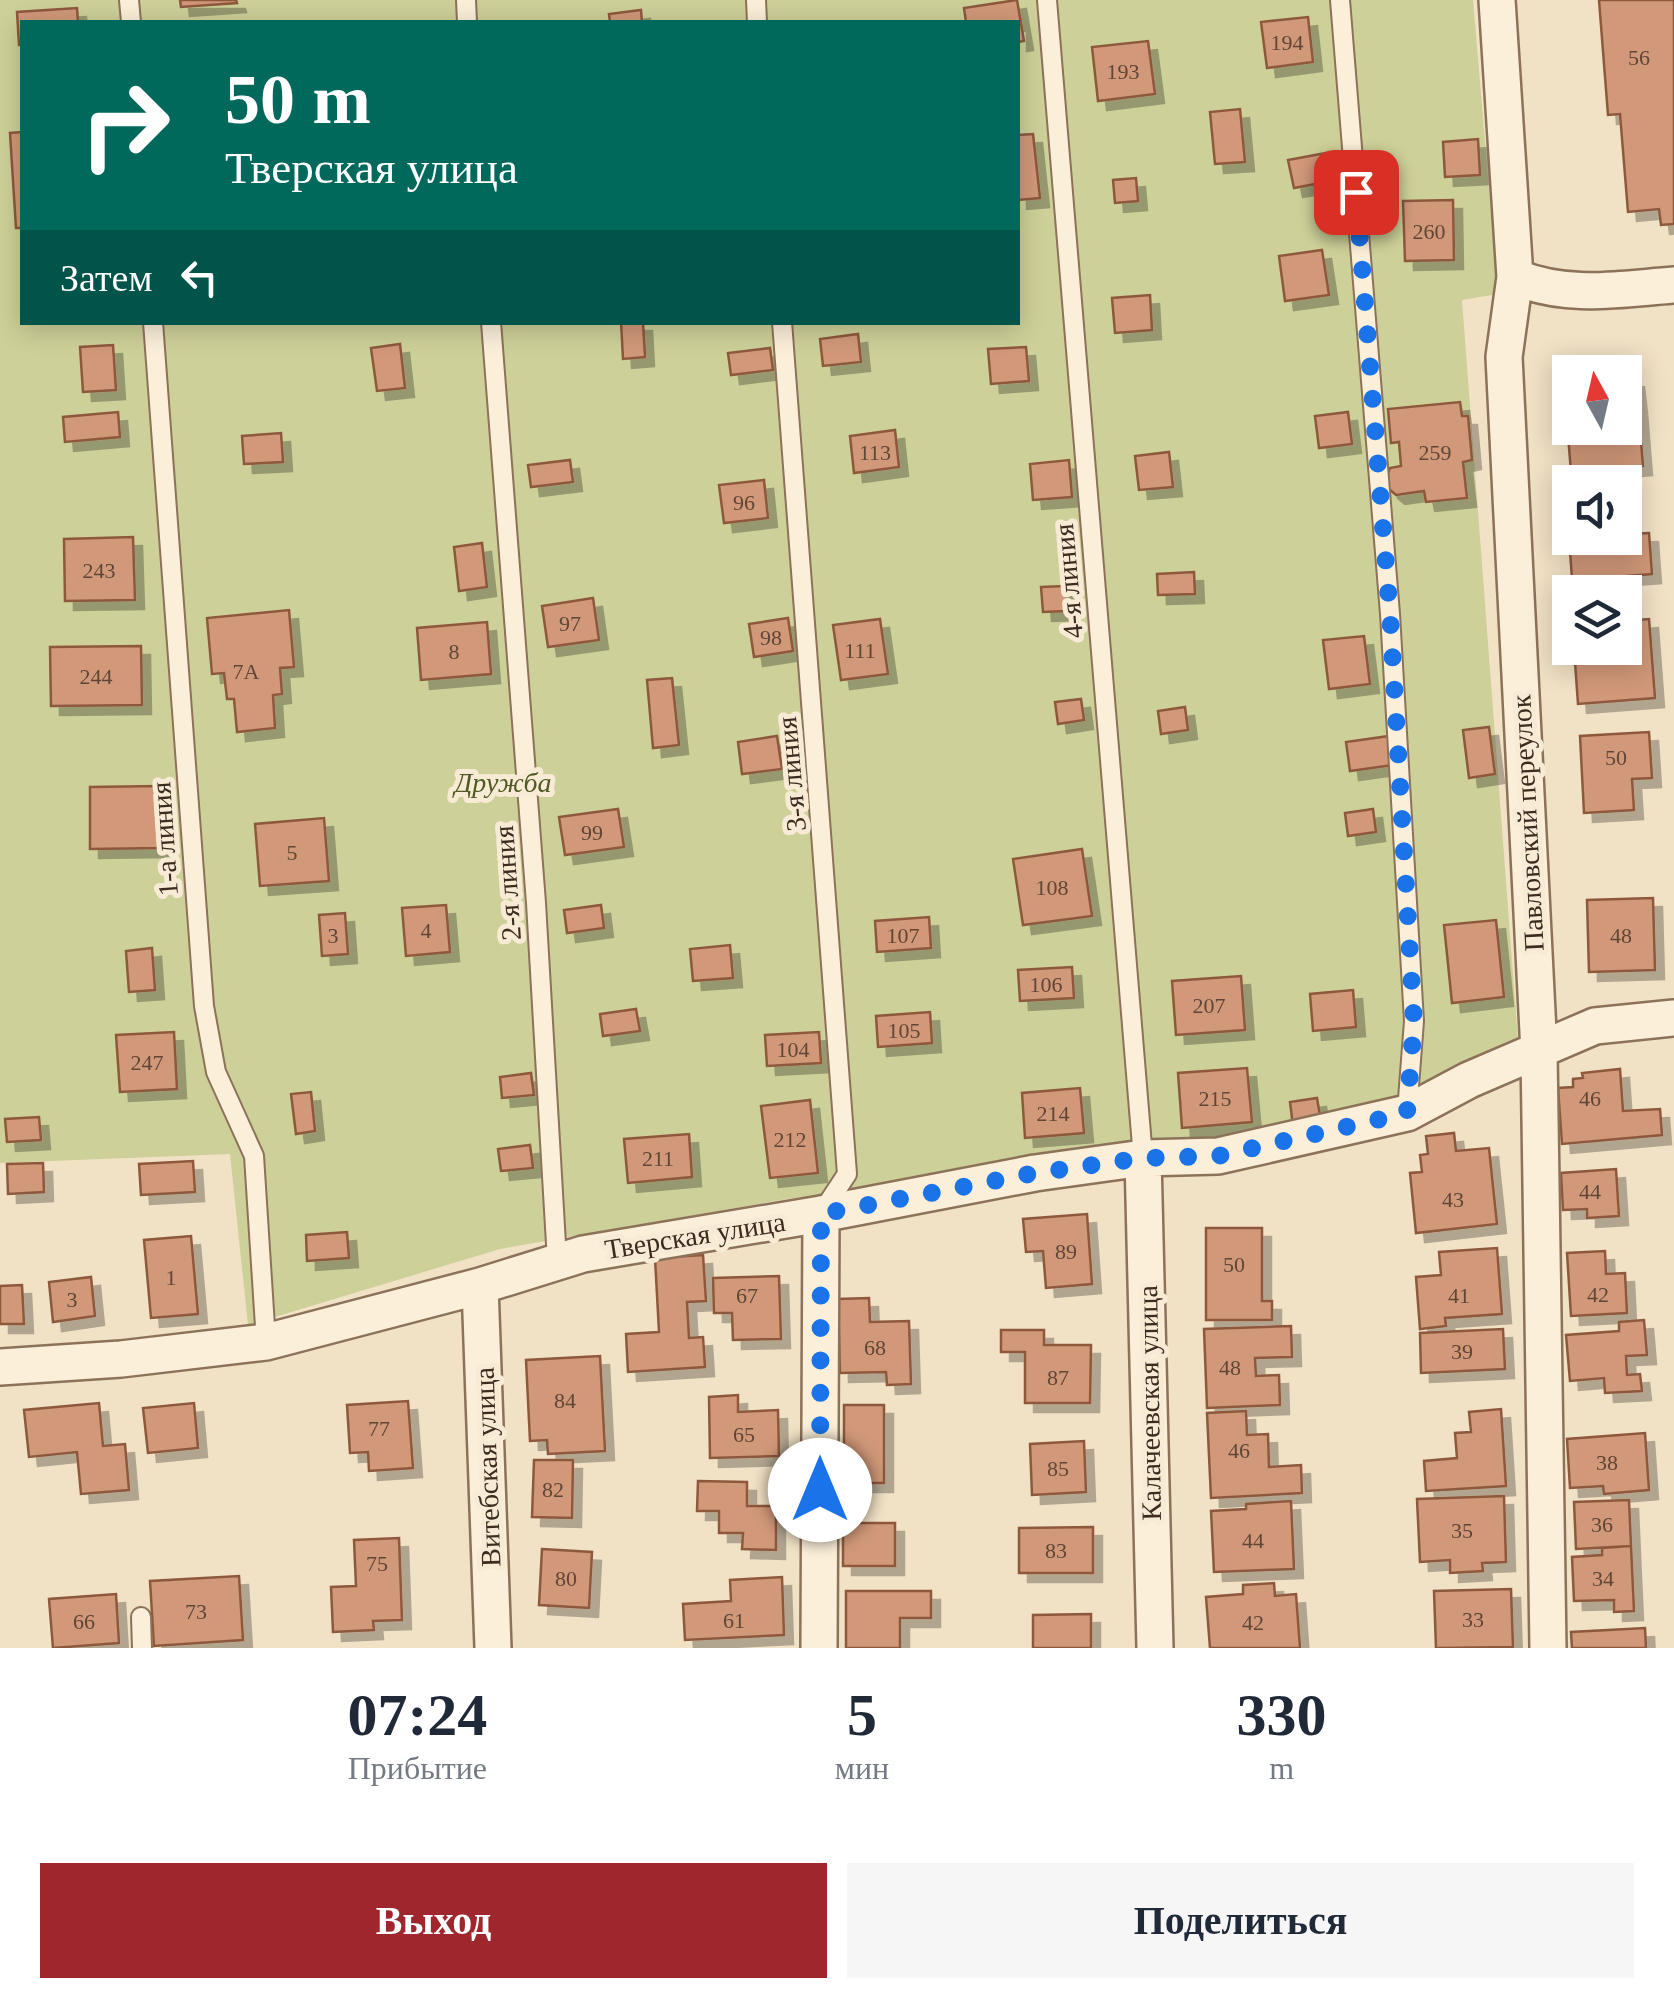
<!DOCTYPE html>
<html lang="ru">
<meta charset="utf-8">
<style>
:root{--surface:#fff;--page:#f6f6f7;--text:#1f2937;--muted:#747a83;--accent:#a0262e}
body{margin:0;font-family:"Times New Roman",serif;background:var(--page);color:var(--text);height:100vh;display:flex;flex-direction:column;font-size:38px;white-space:nowrap}
*{box-sizing:border-box;margin:0}
p{font-size:32px;color:var(--muted)}
.icon{flex:none;width:55px;height:55px;fill:none;stroke:currentColor;stroke-width:2;stroke-linecap:round;stroke-linejoin:round}
.map{position:relative;height:1648px;overflow:hidden}
.side{display:flex;flex-direction:column;background:var(--surface);flex:1}
.side>*{flex:none}
.guide{position:absolute;left:20px;top:20px;width:1000px;height:305px;border-radius:0px;box-shadow:0 5px 25px #0003;background:#00695c;color:#fff;overflow:hidden}
.needle{width:65px;rotate:352deg}
.tools{position:absolute;left:1552px;top:355px;display:grid;gap:20px}
.tools a{display:grid;place-items:center;width:90px;height:90px;border-radius:0px;background:var(--surface);box-shadow:0 5px 25px #0003;font-size:50px}
.pin{position:absolute;display:grid;place-items:center;width:85px;height:85px;color:#fff;margin:-42px;border-radius:20px;box-shadow:0 5px 15px #0006}
.me{position:absolute;width:110px;margin:-55px;rotate:0deg;stroke-linejoin:round;filter:drop-shadow(0 0 8px #0008)}
.turn{display:flex;align-items:center;gap:35px;height:210px;padding:0 40px;font-size:45px}
.turn .icon{width:130px;height:130px;stroke-width:2.5}
.turn b{display:block;font-size:70px;line-height:85px}
.then{display:flex;align-items:center;height:95px;padding:0 40px;background:#0003;gap:20px;font-size:38px}
.eta{display:flex;justify-content:space-evenly;align-items:center;height:170px;text-align:center}
.eta b{font-size:60px;font-weight:800;line-height:70px}
.primary-button{display:flex;gap:20px;margin-top:auto;padding:20px 40px}
.primary-button a{flex:1;height:115px;border-radius:0px;background:var(--accent);color:#fff;font-size:40px;font-weight:800;line-height:115px;text-align:center}
.primary-button a+a{background:var(--page);color:var(--text)}
.map>svg:first-child{display:block}
.green{fill:#cdd098;fill-rule:evenodd}
.building{fill:#d19879;stroke:#8e593e;stroke-width:2.5;filter:url(#shadow)}
.lines{fill:none;stroke-linecap:round;stroke-linejoin:round}
.lane-casing{stroke:#8d725a;stroke-width:22}
.street-casing{stroke:#8d725a;stroke-width:40}
.lane{stroke:#fbefd9;stroke-width:18}
.street{stroke:#fbefd9;stroke-width:35}
.route{stroke:#1a73e8;stroke-width:18;stroke-dasharray:0 32.4}
.labels{text-anchor:middle;stroke-width:10;stroke-linejoin:round;paint-order:stroke}
.number-label{font-size:22px;fill:#614635}
.street-label{font-size:28px;fill:#3c2b1e;stroke:#f8ebd5}
.park-label{font-size:28px;font-style:italic;fill:#505a24;stroke:#f8ebd5}
</style>
<div class="map">
<svg width="1674" height="1648" viewBox="0 0 1674 1648">
<defs>
<filter id="shadow"><feDropShadow dx="9" dy="9" stdDeviation="0" flood-color="#0004"/></filter>
</defs>
<rect width="100%" height="100%" fill="#f1e1c5"/>
<path class="green" d="M 0,0 L 1473,0 L 1498,294 L 1462,300 L 1518,1040 L 1420,1112 L 787,1199 L 500,1249 L 248,1325 L 230,1154 L 0,1163 ZM 22,22 L 1018,22 L 1018,322 L 22,322 Z"/>
<path class="building" d="M 180,0 L 236,0 L 237,3 L 181,7 Z
M 1017,0 L 1024,41 L 1018,42 L 1018,22 L 966,22 L 964,8 Z
M 1599,0 L 1674,0 L 1674,224 L 1661,225 L 1659,209 L 1628,212 L 1620,114 L 1608,115 Z
M 77,8 L 78,22 L 22,22 L 22,45 L 19,45 L 17,12 Z
M 641,10 L 642,22 L 610,22 L 609,14 Z
M 1308,17 L 1313,62 L 1267,68 L 1261,22 Z
M 1148,41 L 1155,94 L 1098,101 L 1092,47 Z
M 1240,109 L 1245,162 L 1215,164 L 1210,112 Z
M 22,132 L 22,228 L 16,228 L 10,133 Z
M 1033,134 L 1040,198 L 1018,200 L 1018,135 Z
M 1478,139 L 1480,175 L 1445,177 L 1443,142 Z
M 1326,153 L 1331,181 L 1294,188 L 1288,160 Z
M 1136,178 L 1138,201 L 1115,203 L 1113,180 Z
M 1453,200 L 1454,260 L 1405,261 L 1403,201 Z
M 1322,250 L 1329,295 L 1285,301 L 1279,256 Z
M 1150,295 L 1152,330 L 1115,333 L 1112,298 Z
M 621,322 L 643,322 L 645,357 L 623,359 Z
M 858,334 L 861,362 L 823,366 L 820,339 Z
M 400,344 L 405,388 L 377,391 L 371,348 Z
M 113,345 L 116,390 L 83,392 L 80,347 Z
M 1026,347 L 1029,381 L 991,384 L 988,349 Z
M 770,348 L 773,370 L 731,375 L 728,353 Z
M 1635,378 L 1638,404 L 1625,405 L 1625,379 Z
M 1460,402 L 1462,416 L 1468,416 L 1472,460 L 1463,462 L 1467,498 L 1426,502 L 1424,491 L 1396,495 L 1389,489 L 1386,478 L 1390,468 L 1401,466 L 1399,442 L 1391,443 L 1388,409 Z
M 1638,404 L 1643,466 L 1571,472 L 1566,410 L 1570,409 L 1570,428 L 1625,428 L 1625,405 Z
M 118,412 L 120,437 L 65,442 L 63,417 Z
M 1348,412 L 1352,444 L 1319,448 L 1315,416 Z
M 895,430 L 899,467 L 854,473 L 850,436 Z
M 281,433 L 283,462 L 244,464 L 242,436 Z
M 1169,452 L 1173,487 L 1139,490 L 1135,456 Z
M 570,460 L 573,482 L 531,487 L 528,465 Z
M 1069,460 L 1072,497 L 1033,500 L 1030,464 Z
M 764,480 L 768,518 L 724,523 L 719,485 Z
M 1649,533 L 1652,574 L 1628,576 L 1630,602 L 1625,602 L 1625,592 L 1573,592 L 1569,538 L 1625,538 L 1625,534 Z
M 133,537 L 135,600 L 65,601 L 64,539 Z
M 482,543 L 487,587 L 459,591 L 454,547 Z
M 1194,572 L 1195,594 L 1158,595 L 1157,574 Z
M 1065,586 L 1067,611 L 1043,612 L 1041,587 Z
M 593,598 L 599,640 L 548,647 L 542,606 Z
M 289,610 L 294,667 L 280,668 L 282,694 L 273,695 L 275,728 L 237,732 L 234,699 L 227,699 L 224,673 L 212,674 L 207,618 Z
M 788,618 L 793,651 L 754,657 L 749,624 Z
M 880,619 L 888,674 L 841,680 L 833,625 Z
M 1649,619 L 1655,698 L 1578,704 L 1574,648 L 1625,648 L 1625,621 Z
M 487,622 L 491,674 L 421,680 L 417,628 Z
M 1364,636 L 1370,684 L 1329,689 L 1323,640 Z
M 141,646 L 142,705 L 51,706 L 50,647 Z
M 672,678 L 679,745 L 653,748 L 647,680 Z
M 1081,699 L 1084,720 L 1058,724 L 1055,702 Z
M 1185,707 L 1188,730 L 1161,734 L 1158,711 Z
M 1489,727 L 1495,774 L 1469,778 L 1463,730 Z
M 1649,732 L 1652,778 L 1632,779 L 1634,810 L 1584,813 L 1580,736 Z
M 777,736 L 782,769 L 742,774 L 738,742 Z
M 1389,736 L 1393,765 L 1350,771 L 1346,742 Z
M 159,786 L 160,848 L 90,849 L 90,787 Z
M 618,809 L 624,847 L 565,855 L 559,817 Z
M 1373,809 L 1376,832 L 1348,836 L 1345,813 Z
M 324,818 L 329,881 L 260,886 L 255,824 Z
M 1082,849 L 1092,916 L 1023,925 L 1013,859 Z
M 1653,898 L 1655,970 L 1589,972 L 1587,900 Z
M 446,905 L 450,952 L 406,956 L 402,908 Z
M 601,905 L 604,928 L 567,933 L 564,910 Z
M 345,913 L 348,954 L 322,956 L 319,915 Z
M 929,917 L 931,948 L 877,952 L 875,921 Z
M 1496,920 L 1504,997 L 1452,1003 L 1444,925 Z
M 730,945 L 733,978 L 693,981 L 690,949 Z
M 152,948 L 155,990 L 129,992 L 126,951 Z
M 1072,967 L 1074,998 L 1020,1001 L 1018,970 Z
M 1241,976 L 1245,1030 L 1176,1035 L 1172,981 Z
M 1353,990 L 1356,1027 L 1313,1031 L 1310,994 Z
M 636,1009 L 640,1031 L 603,1036 L 600,1014 Z
M 930,1012 L 932,1043 L 878,1047 L 876,1016 Z
M 174,1032 L 177,1089 L 120,1092 L 116,1035 Z
M 819,1032 L 821,1063 L 767,1066 L 765,1035 Z
M 1247,1068 L 1252,1122 L 1182,1128 L 1178,1073 Z
M 1620,1069 L 1623,1111 L 1660,1109 L 1662,1135 L 1562,1144 L 1558,1088 L 1573,1087 L 1573,1079 L 1583,1078 L 1582,1073 Z
M 531,1073 L 534,1095 L 502,1098 L 500,1077 Z
M 1080,1088 L 1084,1133 L 1025,1138 L 1022,1093 Z
M 311,1092 L 315,1131 L 296,1134 L 291,1094 Z
M 1317,1098 L 1321,1122 L 1293,1126 L 1290,1102 Z
M 810,1100 L 818,1173 L 770,1178 L 761,1106 Z
M 39,1117 L 41,1140 L 7,1142 L 5,1119 Z
M 1454,1133 L 1456,1151 L 1489,1148 L 1497,1224 L 1416,1233 L 1410,1173 L 1422,1172 L 1420,1155 L 1428,1154 L 1426,1136 Z
M 689,1134 L 692,1177 L 628,1183 L 624,1139 Z
M 530,1145 L 533,1168 L 501,1171 L 498,1149 Z
M 193,1161 L 195,1192 L 141,1195 L 139,1164 Z
M 43,1163 L 44,1192 L 8,1194 L 7,1164 Z
M 1616,1169 L 1619,1216 L 1587,1218 L 1587,1209 L 1563,1210 L 1561,1173 Z
M 1087,1214 L 1092,1284 L 1046,1288 L 1043,1251 L 1026,1252 L 1023,1219 Z
M 1206,1228 L 1262,1228 L 1262,1301 L 1272,1301 L 1272,1320 L 1206,1320 Z
M 347,1232 L 349,1258 L 307,1261 L 306,1235 Z
M 191,1236 L 198,1314 L 151,1318 L 144,1240 Z
M 1497,1248 L 1502,1314 L 1445,1318 L 1446,1326 L 1420,1329 L 1416,1277 L 1441,1275 L 1439,1252 Z
M 1605,1251 L 1606,1274 L 1625,1273 L 1627,1313 L 1571,1316 L 1567,1253 Z
M 703,1255 L 706,1301 L 687,1302 L 689,1338 L 703,1337 L 705,1367 L 628,1372 L 626,1334 L 659,1332 L 655,1258 Z
M 779,1276 L 781,1339 L 733,1340 L 732,1313 L 714,1313 L 713,1278 Z
M 91,1277 L 95,1316 L 53,1322 L 49,1282 Z
M 22,1285 L 24,1324 L 0,1324 L 0,1286 Z
M 869,1298 L 870,1322 L 909,1321 L 911,1384 L 887,1385 L 886,1372 L 840,1373 L 838,1299 Z
M 1644,1320 L 1647,1355 L 1626,1356 L 1627,1375 L 1640,1374 L 1642,1391 L 1605,1393 L 1604,1378 L 1570,1381 L 1566,1335 L 1619,1331 L 1619,1322 Z
M 1291,1326 L 1292,1357 L 1255,1358 L 1256,1376 L 1279,1375 L 1280,1405 L 1207,1408 L 1204,1329 Z
M 1503,1329 L 1505,1369 L 1421,1373 L 1420,1333 Z
M 1001,1330 L 1044,1330 L 1044,1345 L 1091,1345 L 1090,1403 L 1025,1403 L 1025,1352 L 1001,1352 Z
M 600,1356 L 605,1451 L 548,1454 L 547,1440 L 530,1441 L 526,1360 Z
M 738,1395 L 738,1412 L 778,1410 L 779,1456 L 710,1458 L 709,1397 Z
M 408,1401 L 413,1468 L 369,1471 L 368,1452 L 350,1453 L 347,1405 Z
M 99,1403 L 103,1446 L 125,1444 L 129,1490 L 81,1494 L 77,1452 L 29,1457 L 24,1410 Z
M 194,1403 L 198,1448 L 148,1453 L 143,1408 Z
M 844,1405 L 884,1405 L 884,1483 L 844,1483 Z
M 1501,1409 L 1506,1486 L 1426,1491 L 1424,1461 L 1457,1458 L 1455,1433 L 1471,1432 L 1469,1412 Z
M 1246,1411 L 1247,1435 L 1268,1434 L 1269,1467 L 1301,1465 L 1302,1493 L 1211,1498 L 1207,1413 Z
M 1645,1433 L 1649,1490 L 1604,1494 L 1603,1486 L 1570,1488 L 1567,1439 Z
M 1084,1441 L 1086,1492 L 1032,1495 L 1030,1444 Z
M 534,1460 L 573,1460 L 572,1518 L 532,1517 Z
M 698,1481 L 747,1482 L 747,1506 L 776,1506 L 776,1550 L 742,1549 L 743,1533 L 719,1533 L 719,1511 L 697,1511 Z
M 1504,1496 L 1506,1562 L 1482,1563 L 1483,1571 L 1450,1573 L 1450,1560 L 1420,1562 L 1417,1499 Z
M 1629,1500 L 1631,1546 L 1576,1549 L 1574,1502 Z
M 1291,1501 L 1294,1569 L 1214,1572 L 1211,1511 L 1246,1509 L 1246,1504 Z
M 843,1523 L 895,1523 L 895,1566 L 843,1566 Z
M 1093,1527 L 1093,1573 L 1019,1573 L 1019,1528 Z
M 399,1538 L 402,1620 L 373,1621 L 374,1630 L 333,1632 L 331,1587 L 356,1586 L 354,1540 Z
M 1631,1546 L 1634,1611 L 1614,1612 L 1614,1600 L 1574,1601 L 1572,1557 L 1602,1555 L 1602,1548 Z
M 542,1549 L 592,1552 L 589,1608 L 539,1605 Z
M 239,1576 L 243,1640 L 154,1646 L 150,1581 Z
M 782,1577 L 784,1635 L 685,1640 L 683,1604 L 731,1601 L 730,1580 Z
M 1274,1583 L 1275,1596 L 1296,1594 L 1300,1648 L 1210,1648 L 1206,1597 L 1243,1594 L 1243,1585 Z
M 1511,1589 L 1513,1647 L 1436,1648 L 1434,1591 Z
M 846,1591 L 931,1591 L 931,1618 L 900,1618 L 900,1648 L 846,1648 Z
M 116,1594 L 119,1643 L 53,1648 L 49,1599 Z
M 1091,1614 L 1091,1648 L 1033,1648 L 1033,1615 Z
M 1645,1628 L 1646,1648 L 1572,1648 L 1571,1632 Z"/>
<g class="lines">
<defs>
<path id="lane" d="M 129,0 L 131,22
M 466,0 L 467,22
M 756,0 L 757,22
M 1047,0 L 1143,1158
M 1340,0 L 1390,614 L 1414,1021 L 1407,1112
M 153,322 L 204,1006 L 216,1072 L 254,1156 L 266,1342
M 491,322 L 536,903 L 557,1261
M 782,322 L 847,1174 L 822,1212
M 141,1617 L 142,1648"/>
<path id="street" d="M 1497,0 L 1515,277 L 1504,357 L 1539,1052 L 1548,1648
M 1515,277 C 1568,299 1619,289 1674,285
M 1143,1158 L 1155,1648
M 480,1286 L 493,1648
M 0,1367 L 121,1359 L 266,1342 L 480,1286 L 583,1254 L 821,1214 L 1035,1173 L 1143,1158 L 1218,1156 L 1407,1113 L 1469,1080 L 1595,1026 L 1674,1018
M 819,1648 L 821,1214"/>
</defs>
<use href="#lane" class="lane-casing"/>
<use href="#street" class="street-casing"/>
<use href="#lane" class="lane"/>
<use href="#street" class="street"/>
</g>
<g class="lines">
<path class="route" d="M 820,1490 L 821,1214 L 1035,1173 L 1143,1158 L 1218,1156 L 1407,1113 L 1414,1022 L 1390,614 L 1356,192"/>
</g>
<g class="labels">
<g class="number-label">
<text x="1287" y="50">194</text>
<text x="1639" y="65">56</text>
<text x="1123" y="79">193</text>
<text x="1429" y="239">260</text>
<text x="875" y="460">113</text>
<text x="1435" y="460">259</text>
<text x="744" y="510">96</text>
<text x="99" y="578">243</text>
<text x="570" y="631">97</text>
<text x="771" y="645">98</text>
<text x="860" y="658">111</text>
<text x="454" y="659">8</text>
<text x="246" y="679">7А</text>
<text x="96" y="684">244</text>
<text x="1616" y="765">50</text>
<text x="592" y="840">99</text>
<text x="292" y="860">5</text>
<text x="1052" y="895">108</text>
<text x="426" y="938">4</text>
<text x="333" y="943">3</text>
<text x="903" y="943">107</text>
<text x="1621" y="943">48</text>
<text x="1046" y="992">106</text>
<text x="1209" y="1013">207</text>
<text x="904" y="1038">105</text>
<text x="793" y="1057">104</text>
<text x="147" y="1070">247</text>
<text x="1215" y="1106">215</text>
<text x="1590" y="1106">46</text>
<text x="1053" y="1121">214</text>
<text x="790" y="1147">212</text>
<text x="658" y="1166">211</text>
<text x="1590" y="1199">44</text>
<text x="1453" y="1207">43</text>
<text x="1066" y="1259">89</text>
<text x="1234" y="1272">50</text>
<text x="171" y="1285">1</text>
<text x="1598" y="1302">42</text>
<text x="747" y="1303">67</text>
<text x="1459" y="1303">41</text>
<text x="72" y="1307">3</text>
<text x="875" y="1355">68</text>
<text x="1462" y="1359">39</text>
<text x="1230" y="1375">48</text>
<text x="1058" y="1385">87</text>
<text x="565" y="1408">84</text>
<text x="379" y="1436">77</text>
<text x="744" y="1442">65</text>
<text x="1239" y="1458">46</text>
<text x="1607" y="1470">38</text>
<text x="1058" y="1476">85</text>
<text x="553" y="1497">82</text>
<text x="1602" y="1532">36</text>
<text x="1462" y="1538">35</text>
<text x="1253" y="1548">44</text>
<text x="1056" y="1558">83</text>
<text x="377" y="1571">75</text>
<text x="566" y="1586">80</text>
<text x="1603" y="1586">34</text>
<text x="196" y="1619">73</text>
<text x="1473" y="1627">33</text>
<text x="734" y="1628">61</text>
<text x="84" y="1629">66</text>
<text x="1253" y="1630">42</text>
</g>
<g class="street-label">
<text transform="translate(1068 581) rotate(-95)" y="10">4-я линия</text>
<text transform="translate(791 774) rotate(-95)" y="10">3-я линия</text>
<text transform="translate(1527 823) rotate(-93)" y="10">Павловский переулок</text>
<text transform="translate(164 839) rotate(-94)" y="10">1-а линия</text>
<text transform="translate(507 883) rotate(-94)" y="10">2-я линия</text>
<text transform="translate(695 1235) rotate(-9)" y="10">Тверская улица</text>
<text transform="translate(1149 1403) rotate(-91)" y="10">Калачеевская улица</text>
<text transform="translate(487 1467) rotate(-92)" y="10">Витебская улица</text>
</g>
<g class="park-label">
<text x="503" y="792">Дружба</text>
</g>
</g>
</svg>
<div class="tools">
<a><svg class="needle" viewBox="-14 -14 28 28"><path d="M0-13l5 13h-10z" fill="#e53935"/><path d="M0 13l5-13h-10z" fill="#747a83"/></svg></a>
<a><svg class="icon" aria-label="sound" viewBox="0 0 24 24"><path d="M4 9h4l5-4v14l-5-4H4zM17 9q2 3 0 6"/></svg></a>
<a><svg class="icon" aria-label="layers" viewBox="0 0 24 24"><path d="M12 4l9 5-9 5-9-5zM3 14l9 5 9-5"/></svg></a>
</div>
<div class="pin" style="left:1356px;top:192px;background:#d93025"><svg class="icon" aria-label="arrive" viewBox="0 0 24 24"><path d="M6 21V4h12l-3 4 3 4H6"/></svg></div>
<svg class="me" style="left:820px;top:1490px" viewBox="-20 -20 40 40"><circle r="19" fill="#fff"/><path d="M0-13L10 11 0 6-10 11z" fill="#1a73e8"/></svg>
<div class="guide">
<div class="turn"><svg class="icon" aria-label="right" viewBox="0 0 24 24"><path d="M7 20v-9h11M14 6l5 5-5 5"/></svg><div><b>50 m</b>Тверская улица</div></div>
<div class="then">Затем<svg class="icon" aria-label="left" viewBox="0 0 24 24"><path d="M17 20v-9H6M10 6l-5 5 5 5"/></svg></div>
</div>
</div>
<section class="side">
<div class="eta">
<div><b>07:24</b><p>Прибытие</p></div>
<div><b>5</b><p>мин</p></div>
<div><b>330</b><p>m</p></div>
</div>
<div class="primary-button"><a>Выход</a><a>Поделиться</a></div>
</section>
